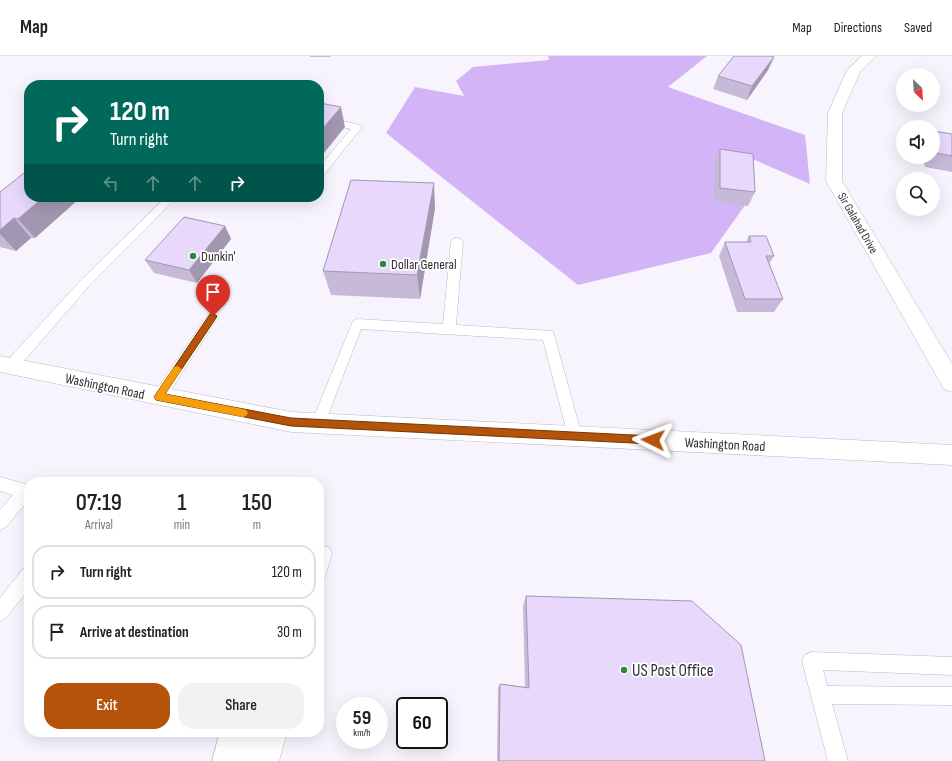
<!DOCTYPE html>
<style>
:root{--surface:#fff;--page:#f2f2f2;--text:#222;--muted:#767676;--line:#e0e0e0;--accent:#b45309}
body{margin:0;font-family:"Sofia Sans Condensed",sans-serif;background:var(--page);color:var(--text);height:100vh;display:flex;flex-direction:column;font-size:15px;white-space:nowrap}
*{box-sizing:border-box;margin:0}
p{font-size:13px;color:var(--muted)}
.icon{flex:none;width:22px;height:22px;fill:none;stroke:currentColor;stroke-width:2;stroke-linecap:round;stroke-linejoin:round}
.map{position:relative;flex:1;overflow:hidden}
.details{position:absolute;left:24px;top:421px;width:300px;height:260px;display:flex;flex-direction:column;background:var(--surface);border-radius:16px;box-shadow:0 4px 16px #0002}
.details>*{flex:none}
.guide{position:absolute;left:24px;top:24px;width:300px;height:122px;border-radius:16px;box-shadow:0 4px 16px #0002;background:#00695c;color:#fff;overflow:hidden}
.needle{width:26px;rotate:155deg}
.tools{position:absolute;left:896px;top:12px;display:grid;gap:8px}
.tools a{display:grid;place-items:center;width:44px;height:44px;border-radius:50%;background:var(--surface);box-shadow:0 4px 16px #0002;font-size:20px}
.speed{position:absolute;left:336px;top:641px;display:flex;gap:8px;font-size:20px;font-weight:700;text-align:center}
.speed>*{display:grid;place-content:center;width:52px;height:52px;border-radius:50%;background:var(--surface);box-shadow:0 4px 16px #0002;line-height:1}
.speed small{font-size:10px;font-weight:400}
.speed .limit{border:2px solid #111;border-radius:6px;background:#fff;color:#111}
.pin{position:absolute;display:grid;place-items:center;width:34px;height:34px;color:#fff;margin:-41px -17px;border-radius:50% 50% 50% 0;rotate:-45deg;box-shadow:0 0 4px #0007}
.pin .icon{rotate:45deg}
.me{position:absolute;width:44px;margin:-22px;rotate:273deg;stroke-linejoin:round;filter:drop-shadow(0 0 3px #0008)}
.turn{display:flex;align-items:center;gap:14px;height:84px;padding:0 20px;font-size:18px}
.turn .icon{width:52px;height:52px;stroke-width:2.5}
.turn b{display:block;font-size:28px;line-height:34px}
.lanes{display:flex;align-items:center;height:38px;padding:0 20px;background:#0003;justify-content:center;gap:20px;direction:ltr}
.lanes .off{opacity:.35}
.eta{display:flex;justify-content:space-evenly;align-items:center;height:68px;text-align:center}
.eta b{font-size:24px;font-weight:600;line-height:28px}
.action{display:flex;gap:8px;margin-top:auto;padding:8px 20px}
.action a{flex:1;height:46px;border-radius:16px;background:var(--accent);color:#fff;font-size:16px;font-weight:600;line-height:46px;text-align:center}
.action a+a{background:var(--page);color:var(--text)}
ul{padding:0;list-style:none}
li{display:flex;align-items:center;gap:12px;height:54px;margin:0 8px 6px;padding:0 12px;border:2px solid var(--line);border-radius:16px}
li div{flex:1}
li b{display:block;font-size:15px}
li em{font-style:normal}
header{display:flex;align-items:center;gap:24px;box-sizing:border-box;height:56px;padding:0 20px;background:var(--surface);border-bottom:1px solid var(--line)}
header strong{font-size:19px}
nav{display:flex;gap:22px;margin-inline-start:auto;font-size:14px}
.map>svg:first-child{display:block}
.green{fill:#d3b5f7}
.lines{fill:none;stroke-linecap:round;stroke-linejoin:round}
.lane-casing{stroke:#bcb8c2;stroke-width:1}
.street-casing{stroke:#bcb8c2;stroke-width:1}
.primary-casing{stroke:#bcb8c2;stroke-width:1}
.lane{fill:#fff;fill-rule:evenodd}
.street{fill:#fff;fill-rule:evenodd}
.primary{fill:#fff;fill-rule:evenodd}
.wall{fill:#c7bad9}
.shaded-wall{fill:#a297b0}
.building{fill:#e7d8fc;stroke:#a297b0}
.route{fill:#b45309;stroke:#753606}
.slow{fill:#f59e0b}
.poi-dot{fill:#308938;stroke:#fff;stroke-width:1.5}
.labels{text-anchor:middle;stroke-width:3.5;stroke-linejoin:round;paint-order:stroke}
.far-street-label{font-size:12px;fill:#2f2e32;stroke:#fff}
.poi-label{font-size:14px;fill:#2f2e32;stroke:#fff;text-anchor:start}
.street-label{font-size:14px;fill:#2f2e32;stroke:#fff}
.near-poi-label{font-size:17px;fill:#2f2e32;stroke:#fff;text-anchor:start}
</style>
<header>
<strong>Map</strong>
<nav><a>Map</a><a>Directions</a><a>Saved</a></nav>
</header>
<div class="map">
<svg width="952" height="705" viewBox="0 0 952 705">
<rect width="100%" height="100%" fill="#f8f4fe"/>
<path class="green" d="M 548,0 L 707,0 L 668,31 L 805,79 L 810,128 L 743,99 L 753,138 L 711,197 L 578,229 L 386,77 L 415,31 L 464,40 L 456,25 L 473,11 L 549,4 Z"/>
<g class="lines">
<defs>
<path id="lane" d="M 319,60 L 360,69 L 362,71 L 323,120 L 319,121 L 319,111 L 351,73 L 319,66 Z
M 166,141 L 177,141 L 89,230 L 16,314 L 11,315 L 6,314 L 4,310 L 6,306 L 81,224 Z
M 457,182 L 461,183 L 463,186 L 456,269 L 553,275 L 582,380 L 580,384 L 575,386 L 570,384 L 568,380 L 543,284 L 361,273 L 323,372 L 318,374 L 313,372 L 311,368 L 353,265 L 357,263 L 443,268 L 451,186 L 453,183 Z
M 213,255 L 217,257 L 219,260 L 164,345 L 159,347 L 154,345 L 152,341 L 154,337 L 209,257 Z
M 0,421 L 29,429 L 29,443 L 6,471 L 0,474 L 0,454 L 13,439 L 0,435 Z
M 324,490 L 330,492 L 332,498 L 325,521 L 319,523 L 319,492 Z
M 29,511 L 29,533 L 6,562 L 0,565 L 0,542 L 23,513 Z
M 811,596 L 952,601 L 952,619 L 823,614 L 827,630 L 952,631 L 952,649 L 832,648 L 848,705 L 828,705 L 802,605 L 805,599 Z
M 220,676 L 287,676 L 279,705 L 212,705 Z"/>
<path id="street" d="M 862,0 L 876,0 L 860,16 L 842,57 L 842,125 L 952,308 L 952,336 L 944,333 L 826,125 L 828,57 L 847,14 Z"/>
<path id="primary" d="M 0,300 L 291,356 L 952,389 L 952,409 L 291,376 L 0,316 Z"/>
</defs>
<use href="#lane" class="lane-casing"/>
<use href="#street" class="street-casing"/>
<use href="#primary" class="primary-casing"/>
<use href="#lane" class="lane"/>
<use href="#street" class="street"/>
<use href="#primary" class="primary"/>
</g>
<path class="wall" d="M 310,0 L 331,0 L 330,1 L 310,1 Z
M 774,1 L 768,14 L 747,44 L 713,33 L 718,20 Z
M 933,75 L 952,78 L 952,116 L 925,111 L 923,101 L 933,101 Z
M 720,93 L 755,136 L 748,150 L 714,145 L 714,107 Z
M 0,136 L 29,141 L 79,141 L 80,142 L 35,182 L 31,182 L 16,195 L 0,191 Z
M 435,152 L 420,243 L 331,239 L 323,215 Z
M 225,170 L 231,183 L 197,227 L 154,217 L 145,204 Z
M 749,180 L 774,200 L 769,208 L 783,243 L 774,256 L 737,256 L 719,200 L 725,186 L 746,186 Z
M 526,540 L 765,705 L 497,705 L 498,632 L 500,628 L 525,631 L 523,550 Z"/>
<path class="shaded-wall" d="M 774,1 L 768,14 L 747,44 L 752,30 Z
M 341,51 L 345,71 L 319,103 L 319,77 Z
M 434,127 L 435,152 L 420,243 L 417,219 Z
M 44,141 L 79,141 L 80,142 L 35,182 L 18,163 Z
M 14,162 L 31,182 L 16,195 L 0,178 L 0,174 Z
M 225,170 L 231,183 L 197,227 L 189,214 Z"/>
<path class="building" d="M 734,0 L 771,0 L 774,1 L 752,30 L 718,20 Z
M 320,47 L 341,51 L 319,77 L 319,48 Z
M 933,75 L 952,78 L 952,100 L 936,97 L 933,83 Z
M 720,93 L 753,98 L 755,136 L 720,132 Z
M 28,114 L 29,114 L 29,141 L 44,141 L 18,163 L 14,162 L 0,174 L 0,136 Z
M 351,124 L 434,127 L 417,219 L 323,215 Z
M 184,161 L 225,170 L 189,214 L 145,204 Z
M 749,180 L 766,180 L 774,200 L 766,200 L 783,243 L 745,243 L 725,186 L 751,186 Z
M 526,540 L 692,545 L 741,589 L 765,705 L 499,705 L 500,628 L 529,632 Z"/>
<path class="route" d="M 213,257 L 217,260 L 216,262 L 165,338 L 291,362 L 653,380 L 657,381 L 658,384 L 657,387 L 653,388 L 291,370 L 156,344 L 154,341 L 156,338 L 210,258 Z"/>
<path class="slow" d="M 177,310 L 182,313 L 165,338 L 243,353 L 246,354 L 248,357 L 246,360 L 243,361 L 156,344 L 154,341 L 174,311 Z"/>
<g class="poi-dot">
<circle cx="193" cy="200" r="4"/>
<circle cx="383" cy="208" r="4"/>
<circle cx="624" cy="614" r="4"/>
</g>
<g class="labels">
<g class="far-street-label">
<text transform="translate(858 167) rotate(60)" y="4">Sir Galahad Drive</text>
</g>
<g class="poi-label">
<text x="201" y="205">Dunkin'</text>
<text x="391" y="213">Dollar General</text>
</g>
<g class="street-label">
<text transform="translate(105 330) rotate(12)" y="5">Washington Road</text>
<text transform="translate(725 388) rotate(3)" y="5">Washington Road</text>
</g>
<g class="near-poi-label">
<text x="632" y="620">US Post Office</text>
</g>
</g>
</svg>
<div class="tools">
<a><svg class="needle" viewBox="-14 -14 28 28"><path d="M0-13l5 13h-10z" fill="#e53935"/><path d="M0 13l5-13h-10z" fill="#767676"/></svg></a>
<a><svg class="icon" aria-label="sound" viewBox="0 0 24 24"><path d="M4 9h4l5-4v14l-5-4H4zM17 9q2 3 0 6"/></svg></a>
<a><svg class="icon" aria-label="search" viewBox="0 0 24 24"><circle cx="10" cy="10" r="6"/><path d="M15 15l6 6"/></svg></a>
</div>
<div class="speed"><div>59<small>km/h</small></div><div class="limit">60</div></div>
<div class="pin" style="left:213px;top:260px;background:#d93025"><svg class="icon" aria-label="arrive" viewBox="0 0 24 24"><path d="M6 21V4h12l-3 4 3 4H6"/></svg></div>
<svg class="me" style="left:653px;top:384px" viewBox="-20 -20 40 40"><path d="M0-17L14 15 0 8-14 15z" fill="#b45309" stroke="#fff" stroke-width="4"/></svg>
<div class="guide">
<div class="turn"><svg class="icon" aria-label="right" viewBox="0 0 24 24"><path d="M7 20v-9h11M14 6l5 5-5 5"/></svg><div><b>120 m</b>Turn right</div></div>
<div class="lanes"><svg class="icon off" aria-label="left" viewBox="0 0 24 24"><path d="M17 20v-9H6M10 6l-5 5 5 5"/></svg><svg class="icon off" aria-label="ahead" viewBox="0 0 24 24"><path d="M12 20V5M6 11l6-6 6 6"/></svg><svg class="icon off" aria-label="ahead" viewBox="0 0 24 24"><path d="M12 20V5M6 11l6-6 6 6"/></svg><svg class="icon" aria-label="right" viewBox="0 0 24 24"><path d="M7 20v-9h11M14 6l5 5-5 5"/></svg></div>
</div>
<section class="details">
<div class="eta">
<div><b>07:19</b><p>Arrival</p></div>
<div><b>1</b><p>min</p></div>
<div><b>150</b><p>m</p></div>
</div>
<ul>
<li><svg class="icon" aria-label="right" viewBox="0 0 24 24"><path d="M7 20v-9h11M14 6l5 5-5 5"/></svg><div><b>Turn right</b></div><em>120 m</em></li>
<li><svg class="icon" aria-label="arrive" viewBox="0 0 24 24"><path d="M6 21V4h12l-3 4 3 4H6"/></svg><div><b>Arrive at destination</b></div><em>30 m</em></li>
</ul>
<div class="action"><a>Exit</a><a>Share</a></div>
</section>
</div>
